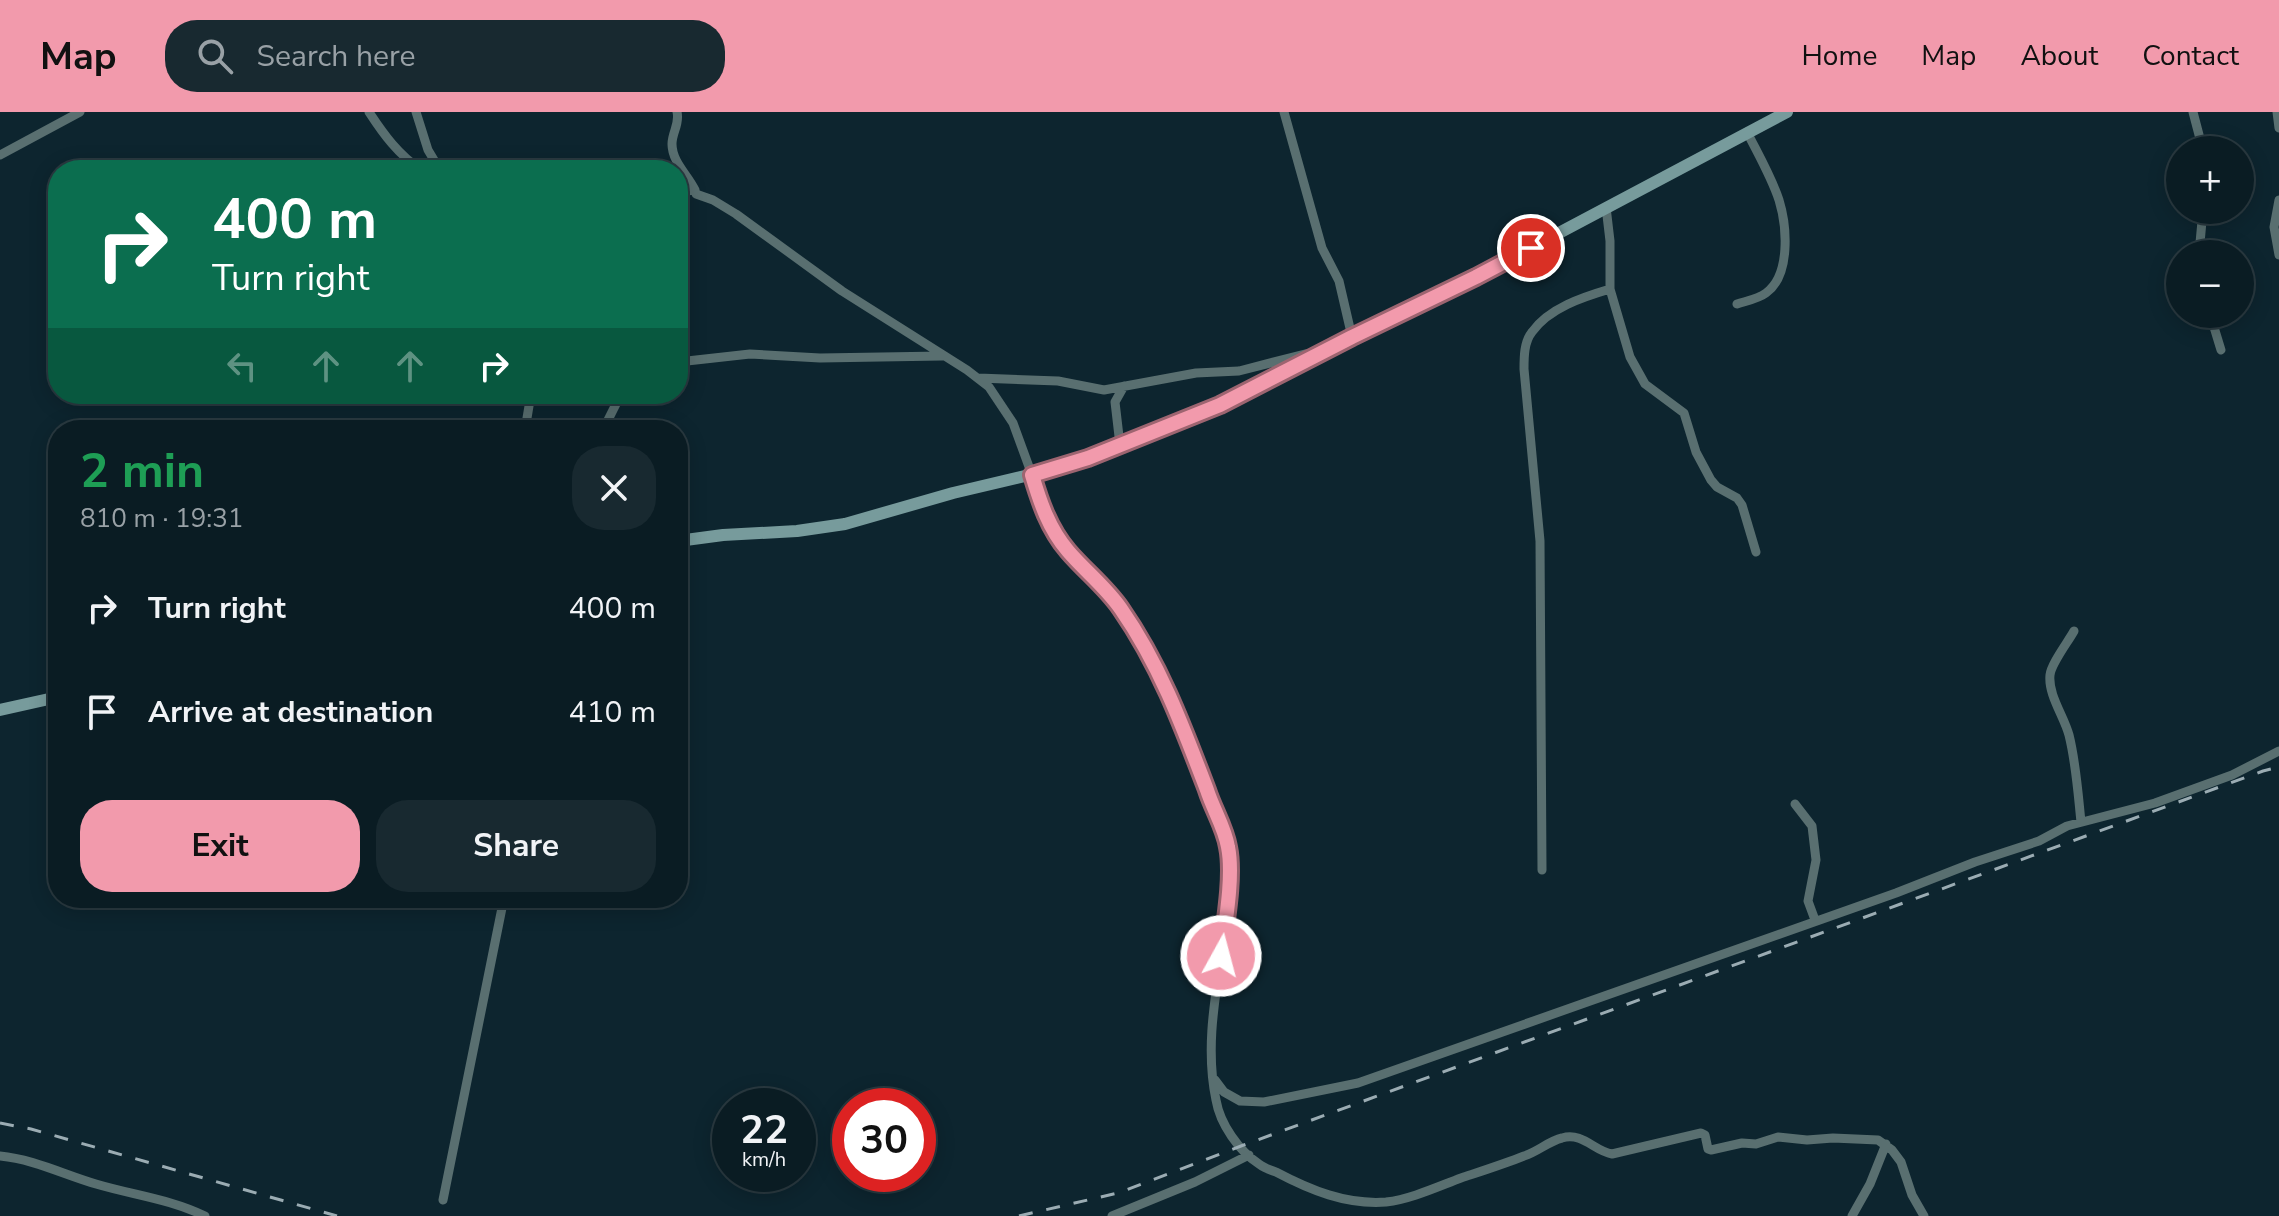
<!DOCTYPE html>
<meta charset="utf-8">
<style>
:root{--surface:#0a1c23;--page:#182930;--text:#f1f3f6;--muted:#99a1a6;--line:#2a3a41;--accent:#f29aac}
body{margin:0;font-family:"Nunito Sans",sans-serif;background:var(--page);color:var(--text);height:100vh;display:flex;flex-direction:column;font-size:30px;white-space:nowrap}
*{box-sizing:border-box;margin:0}
p{font-size:26px;color:var(--muted)}
.icon{flex:none;width:44px;height:44px;fill:none;stroke:currentColor;stroke-width:2;stroke-linecap:round;stroke-linejoin:round}
.map{position:relative;flex:1;overflow:hidden}
.sheet{position:absolute;left:48px;top:308px;width:640px;height:488px;display:flex;flex-direction:column;background:var(--surface);border-radius:32px;box-shadow:0 4px 20px #0003,0 0 0 2px var(--line)}
.sheet>*{flex:none}
.banner{position:absolute;left:48px;top:48px;width:640px;height:244px;border-radius:32px;box-shadow:0 4px 20px #0003,0 0 0 2px var(--line);background:#0b6e4f;color:#fff;overflow:hidden}
.buttons{position:absolute;left:2166px;top:24px;display:grid;gap:16px}
.buttons a{display:grid;place-items:center;width:88px;height:88px;border-radius:50%;background:var(--surface);box-shadow:0 4px 20px #0003,0 0 0 2px var(--line);font-size:40px}
.speed{position:absolute;left:712px;top:976px;display:flex;gap:16px;font-size:40px;font-weight:700;text-align:center}
.speed>*{display:grid;place-content:center;width:104px;height:104px;border-radius:50%;background:var(--surface);box-shadow:0 4px 20px #0003,0 0 0 2px var(--line);line-height:1}
.speed small{font-size:20px;font-weight:400}
.speed .limit{border:12px solid #d22;background:#fff;color:#111}
.pin{position:absolute;display:grid;place-items:center;width:68px;height:68px;color:#fff;margin:-34px;border:4px solid #fff;border-radius:50%;box-shadow:0 2px 8px #0007}
.me{position:absolute;width:88px;margin:-44px;rotate:7deg;stroke-linejoin:round;filter:drop-shadow(0 0 6px #0008)}
.turn{display:flex;align-items:center;gap:28px;height:168px;padding:0 32px;font-size:36px}
.turn .icon{width:104px;height:104px;stroke-width:2.5}
.turn b{display:block;font-size:56px;line-height:68px}
.lanes{display:flex;align-items:center;height:76px;padding:0 32px;background:#0003;justify-content:center;gap:40px;direction:ltr}
.lanes .off{opacity:.35}
.round{display:grid;place-items:center;flex:none;width:84px;height:84px;border-radius:32px;background:var(--page)}
.overview{display:flex;align-items:center;justify-content:space-between;height:136px;padding:0 32px}
h1{font-size:48px;font-weight:700;line-height:60px;color:#1e9e55}
.primary-button{display:flex;gap:16px;margin-top:auto;padding:16px 32px}
.primary-button a{flex:1;height:92px;border-radius:32px;background:var(--accent);color:#111;font-size:32px;font-weight:700;line-height:92px;text-align:center}
.primary-button a+a{background:var(--page);color:var(--text)}
ul{padding:0;list-style:none}
li{display:flex;align-items:center;gap:24px;height:104px;padding:0 32px}
li div{flex:1}
li b{display:block;font-size:30px}
li em{font-style:normal}
header{display:flex;align-items:center;gap:48px;box-sizing:border-box;height:112px;padding:0 40px;background:var(--accent);color:#111}
header strong{font-size:38px}
nav{display:flex;gap:44px;margin-inline-start:auto;font-size:28px}
.search{width:560px;height:72px;background:var(--page);display:flex;align-items:center;gap:20px;box-sizing:border-box;padding:0 28px;border-radius:32px;color:var(--muted);font-size:30px}
.map>svg:first-child{display:block}
.lines{fill:none;stroke-linecap:round;stroke-linejoin:round}
.street{stroke:#596f70;stroke-width:9}
.secondary{stroke:#779b9c;stroke-width:12}
.rail{stroke:#9bacb3;stroke-width:3;stroke-dasharray:14 14;stroke-linecap:butt}
.route-casing{stroke:#9d6470;stroke-width:20}
.route{stroke:#f29aac;stroke-width:14}
</style>
<header>
<strong>Map</strong>
<div class="search"><svg class="icon" aria-label="search" viewBox="0 0 24 24"><circle cx="10" cy="10" r="6"/><path d="M15 15l6 6"/></svg>Search here</div>
<nav><a>Home</a><a>Map</a><a>About</a><a>Contact</a></nav>
</header>
<div class="map">
<svg width="2279" height="1104" viewBox="0 0 2279 1104">
<rect width="100%" height="100%" fill="#0d252f"/>
<g class="lines">
<path class="street" d="M 369,0 C 384,23 398,42 421,58
M 416,0 L 428,38 L 440,58
M 677,0 C 680,12 672,20 672,32 C 672,50 688,63 695,78
M 1284,0 L 1322,136 L 1339,169 L 1352,225
M 2193,0 L 2203,38
M 2277,0 L 2279,16
M 0,43 L 80,0
M 678,80 L 695,78 L 696,82 L 713,88 L 736,102 L 842,179 L 967,258 L 989,275 L 1013,311 L 1032,363 L 1038,386 L 1053,418 L 1066,437 L 1111,483 L 1159,558 L 1228,734 C 1237,819 1198,903 1216,988 C 1220,1012 1239,1039 1259,1052 C 1264,1056 1270,1058 1276,1060 C 1310,1078 1346,1093 1386,1090 C 1411,1087 1437,1075 1461,1066 C 1482,1059 1504,1052 1524,1044 C 1537,1040 1549,1029 1562,1026 C 1583,1020 1594,1039 1612,1042 L 1701,1021 L 1705,1023 L 1708,1037 L 1711,1038 L 1742,1031 L 1756,1032 L 1778,1025 L 1807,1028 L 1833,1026 L 1878,1028 L 1892,1038 L 1901,1050 L 1912,1083 L 1924,1104
M 2279,88 L 2274,115 L 2279,143
M 1606,95 L 1610,129 L 1610,177 L 1630,245 L 1645,272 L 1684,301 L 1696,340 L 1711,368 L 1717,375 L 1737,386 L 1742,393 L 1756,440
M 2199,142 L 2203,98
M 1737,192 C 1746,189 1758,187 1766,181 C 1791,163 1787,114 1779,88 C 1771,64 1758,42 1747,20
M 2210,202 L 2221,238
M 678,250 L 750,242 L 820,246 L 942,244
M 978,266 L 1058,269 L 1104,278 L 1196,261 L 1239,259 L 1305,242 L 1318,241
M 525,318 L 531,282
M 603,318 L 621,282
M 1120,333 L 1115,290 L 1124,274
M 2074,519 C 2068,530 2051,552 2050,563 C 2048,583 2064,604 2069,623 C 2076,651 2078,681 2081,710
M 1795,692 L 1812,714 L 1816,748 L 1808,789 L 1815,808
M 1542,758 L 1540,429 L 1524,257 C 1524,245 1524,230 1532,220 C 1549,196 1583,185 1610,177
M 1215,968 L 1224,980 L 1240,989 L 1264,990 L 1358,971 L 1896,781 L 1975,750 L 2039,729 L 2067,714 L 2155,691 L 2232,663 L 2279,639
M 0,1044 C 33,1047 65,1063 96,1072 C 133,1083 170,1087 205,1104
M 443,1088 L 504,786
M 1112,1104 L 1195,1070 L 1249,1043
M 1852,1104 L 1870,1072 L 1886,1032"/>
<path class="secondary" d="M 678,429 L 723,423 L 797,419 L 845,412 L 953,381 L 1050,358 L 1167,315 L 1237,285 L 1352,225 L 1476,165 L 1787,0
M 0,598 L 58,585"/>
<path class="rail" d="M 0,1011 L 31,1017 L 337,1104
M 1019,1104 L 1118,1081 L 1241,1034 L 2263,659 L 2279,655"/>
</g>
<g class="lines">
<defs>
<path id="route" d="M 1221,844 C 1225,813 1234,764 1228,735 C 1225,716 1213,697 1207,678 C 1183,615 1160,553 1121,497 C 1106,475 1085,459 1068,439 C 1049,417 1040,390 1032,363 L 1088,346 L 1220,293 L 1352,225 L 1476,165 L 1531,136"/>
</defs>
<use href="#route" class="route-casing"/>
<use href="#route" class="route"/>
</g>
</svg>
<div class="buttons">
<a>+</a>
<a>−</a>
</div>
<div class="speed"><div>22<small>km/h</small></div><div class="limit">30</div></div>
<div class="pin" style="left:1531px;top:136px;background:#d93025"><svg class="icon" aria-label="arrive" viewBox="0 0 24 24"><path d="M6 21V4h12l-3 4 3 4H6"/></svg></div>
<svg class="me" style="left:1221px;top:844px" viewBox="-20 -20 40 40"><circle r="17" fill="#f29aac" stroke="#fff" stroke-width="3"/><path d="M0-11L8 9 0 5-8 9z" fill="#fff"/></svg>
<div class="banner">
<div class="turn"><svg class="icon" aria-label="right" viewBox="0 0 24 24"><path d="M7 20v-9h11M14 6l5 5-5 5"/></svg><div><b>400 m</b>Turn right</div></div>
<div class="lanes"><svg class="icon off" aria-label="left" viewBox="0 0 24 24"><path d="M17 20v-9H6M10 6l-5 5 5 5"/></svg><svg class="icon off" aria-label="ahead" viewBox="0 0 24 24"><path d="M12 20V5M6 11l6-6 6 6"/></svg><svg class="icon off" aria-label="ahead" viewBox="0 0 24 24"><path d="M12 20V5M6 11l6-6 6 6"/></svg><svg class="icon" aria-label="right" viewBox="0 0 24 24"><path d="M7 20v-9h11M14 6l5 5-5 5"/></svg></div>
</div>
<section class="sheet">
<div class="overview"><div><h1>2 min</h1><p>810 m · 19:31</p></div><a class="round"><svg class="icon" aria-label="close" viewBox="0 0 24 24"><path d="M6 6l12 12M18 6L6 18"/></svg></a></div>
<ul>
<li><svg class="icon" aria-label="right" viewBox="0 0 24 24"><path d="M7 20v-9h11M14 6l5 5-5 5"/></svg><div><b>Turn right</b></div><em>400 m</em></li>
<li><svg class="icon" aria-label="arrive" viewBox="0 0 24 24"><path d="M6 21V4h12l-3 4 3 4H6"/></svg><div><b>Arrive at destination</b></div><em>410 m</em></li>
</ul>
<div class="primary-button"><a>Exit</a><a>Share</a></div>
</section>
</div>
